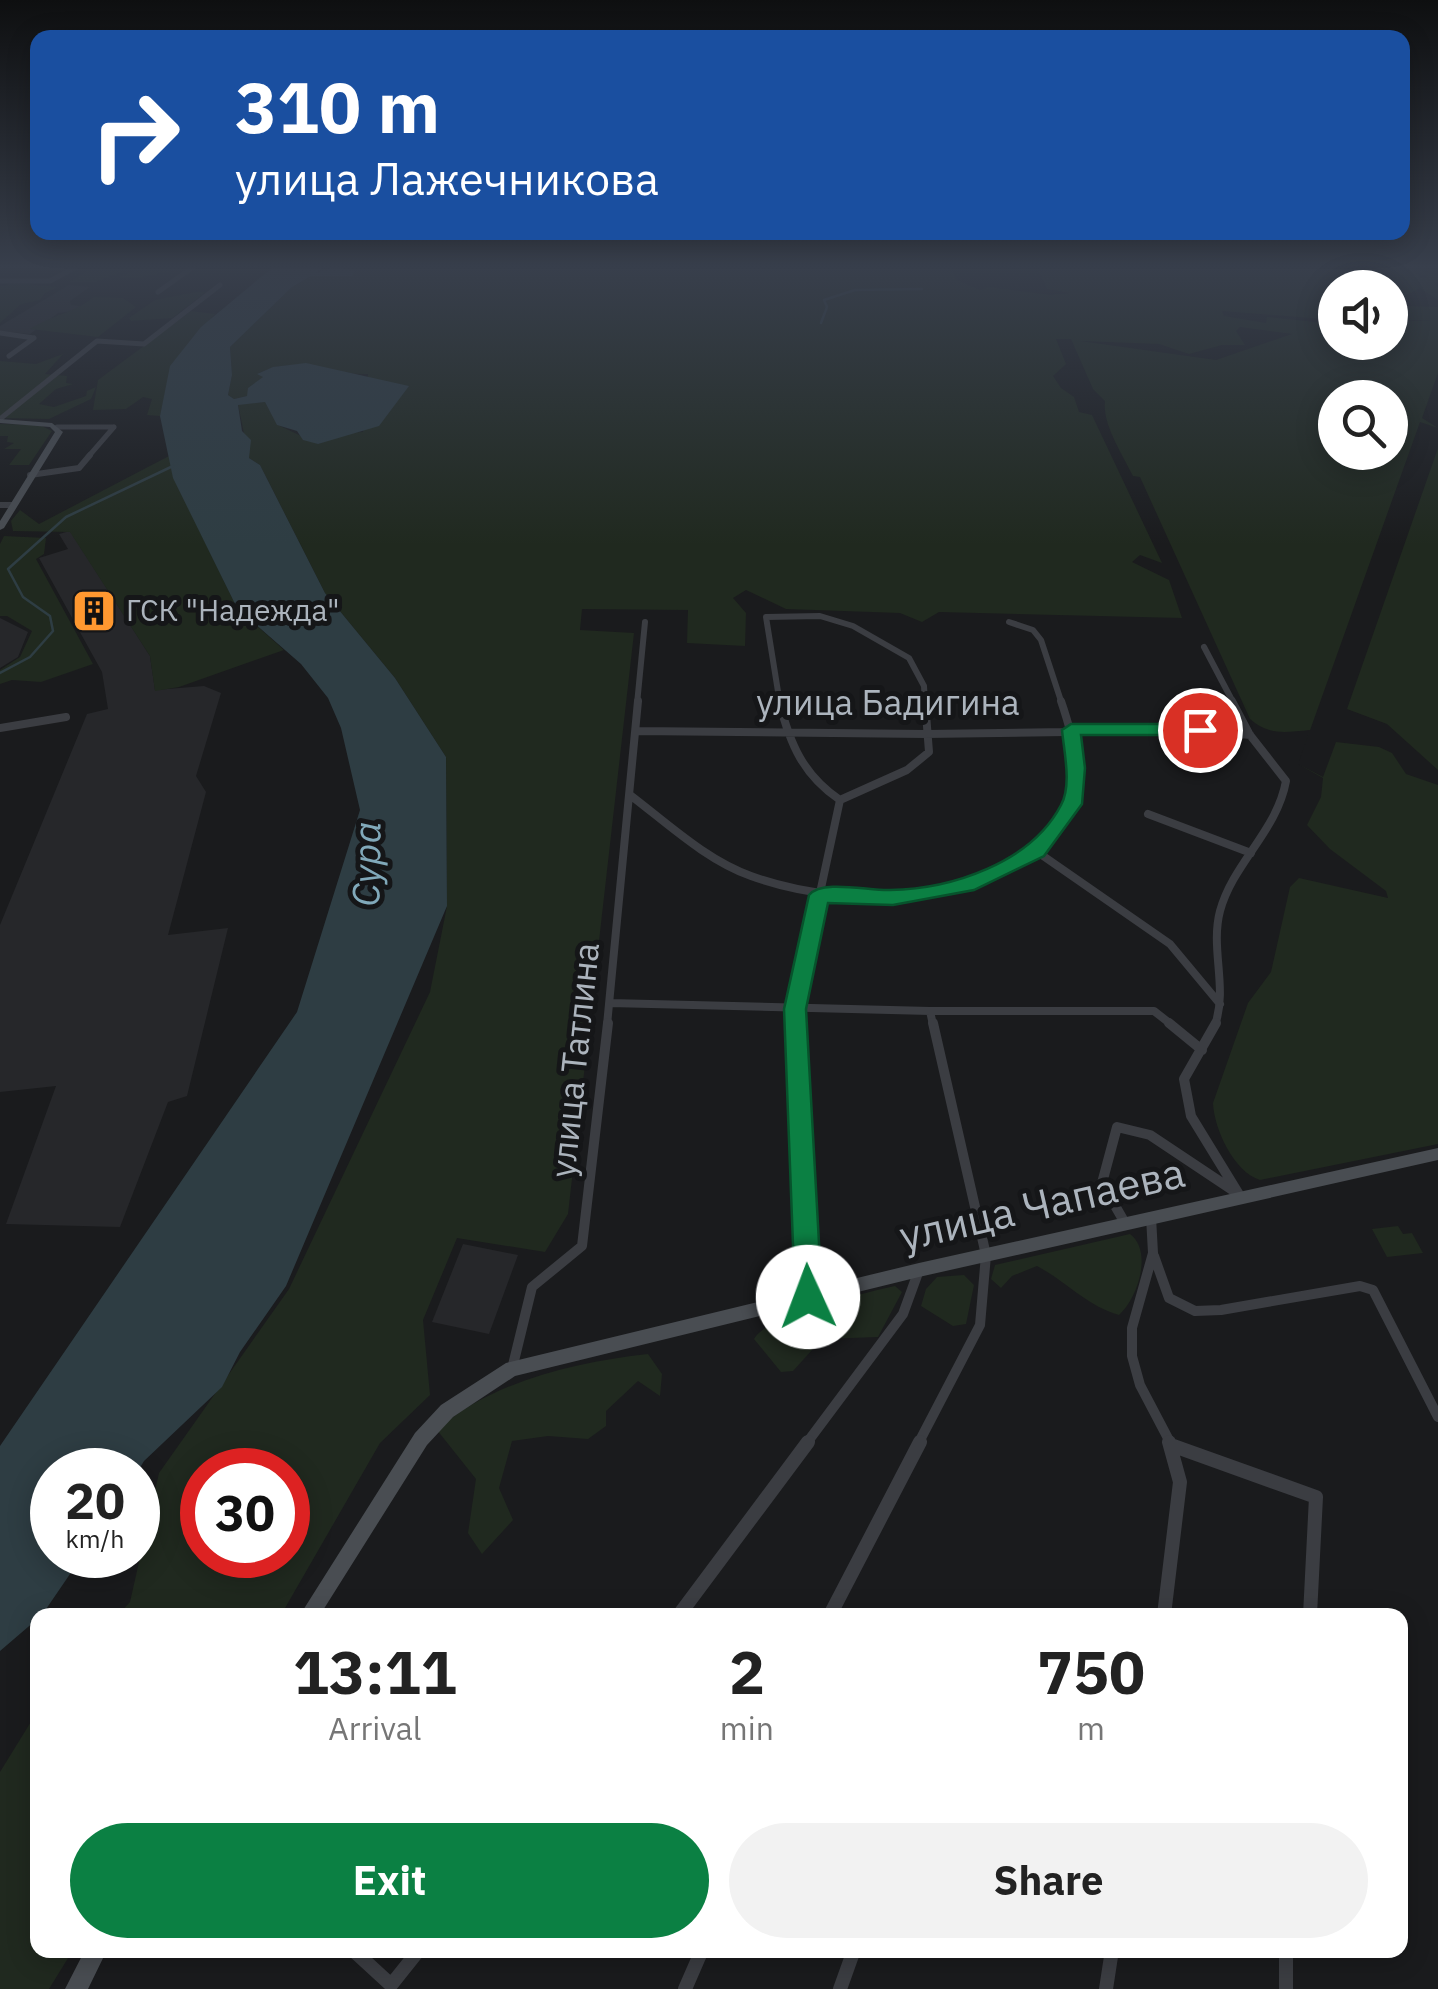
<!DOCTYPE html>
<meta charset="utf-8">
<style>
:root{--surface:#fff;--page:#f2f2f2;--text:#222;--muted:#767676;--accent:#0b8043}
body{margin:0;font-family:"IBM Plex Sans",sans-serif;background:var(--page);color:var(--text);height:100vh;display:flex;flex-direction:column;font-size:38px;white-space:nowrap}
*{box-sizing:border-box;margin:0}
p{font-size:32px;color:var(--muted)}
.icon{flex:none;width:55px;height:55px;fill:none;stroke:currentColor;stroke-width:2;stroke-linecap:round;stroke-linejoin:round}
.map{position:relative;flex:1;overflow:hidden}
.side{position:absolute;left:30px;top:1608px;width:1378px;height:350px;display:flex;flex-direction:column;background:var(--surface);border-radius:20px;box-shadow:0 5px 25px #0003}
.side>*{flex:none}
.banner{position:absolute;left:30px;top:30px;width:1380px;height:210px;border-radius:20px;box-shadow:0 5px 25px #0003;background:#1a4fa0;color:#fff;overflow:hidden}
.fabs{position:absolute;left:1318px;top:270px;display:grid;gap:20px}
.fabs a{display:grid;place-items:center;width:90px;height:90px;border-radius:50%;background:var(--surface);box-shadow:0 5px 25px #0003;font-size:50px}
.speed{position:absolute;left:30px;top:1448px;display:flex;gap:20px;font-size:50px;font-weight:700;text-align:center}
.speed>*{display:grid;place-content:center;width:130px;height:130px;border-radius:50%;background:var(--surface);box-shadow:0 5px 25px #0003;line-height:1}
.speed small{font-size:25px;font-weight:400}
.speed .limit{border:15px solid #d22;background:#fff;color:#111}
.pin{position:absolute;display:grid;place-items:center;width:85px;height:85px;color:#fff;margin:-42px;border:5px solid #fff;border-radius:50%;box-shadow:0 2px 10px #0007}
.me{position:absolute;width:110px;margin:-55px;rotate:358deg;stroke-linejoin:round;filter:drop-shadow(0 0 8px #0008)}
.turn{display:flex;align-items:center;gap:35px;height:210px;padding:0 40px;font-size:45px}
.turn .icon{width:130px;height:130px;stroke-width:2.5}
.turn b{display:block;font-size:70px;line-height:85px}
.eta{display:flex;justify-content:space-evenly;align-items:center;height:170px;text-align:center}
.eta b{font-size:60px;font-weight:800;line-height:70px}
.action{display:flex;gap:20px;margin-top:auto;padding:20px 40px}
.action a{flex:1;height:115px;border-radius:60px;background:var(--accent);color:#fff;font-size:40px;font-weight:800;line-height:115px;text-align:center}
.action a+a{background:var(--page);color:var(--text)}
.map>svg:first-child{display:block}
.built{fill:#26272a}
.green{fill:#20291f;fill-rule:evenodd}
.water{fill:#2e3d43}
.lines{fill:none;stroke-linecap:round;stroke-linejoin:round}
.stream{stroke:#2e3d43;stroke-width:2.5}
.street-far4{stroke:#3b3d42;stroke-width:5}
.street-far3{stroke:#3b3d42;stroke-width:6}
.street-far2{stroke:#3b3d42;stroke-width:8}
.street-far1{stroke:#3b3d42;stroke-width:10}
.street{stroke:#3b3d42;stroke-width:14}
.secondary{fill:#494d52;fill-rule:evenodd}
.route{fill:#0b8043;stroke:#07532c;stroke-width:2.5}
.labels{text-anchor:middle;stroke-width:10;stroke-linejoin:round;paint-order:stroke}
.far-poi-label{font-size:30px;fill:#acb4bd;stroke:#151618;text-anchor:start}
.street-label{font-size:35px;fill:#acb4bd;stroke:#151618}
.water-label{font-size:38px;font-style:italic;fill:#81a9ba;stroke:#151618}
.near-street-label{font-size:42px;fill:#acb4bd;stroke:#151618}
</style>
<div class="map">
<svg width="1438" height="1989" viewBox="0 0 1438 1989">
<rect width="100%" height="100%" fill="#1a1b1d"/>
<path class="built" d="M 69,285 L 90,287 L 70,301 L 71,305 L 81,306 L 74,311 L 58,313 L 30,334 L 0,331 L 0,326 Z
M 70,531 L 150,656 L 155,690 L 204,686 L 221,693 L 196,776 L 206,792 L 168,935 L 228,928 L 187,1096 L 168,1102 L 120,1227 L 6,1224 L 56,1086 L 0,1092 L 0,925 L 87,714 L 108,709 L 102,672 L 39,558 L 68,549 L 59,534 Z
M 0,618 L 28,632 L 18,657 L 0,668 Z
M 463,1244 L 518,1255 L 489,1334 L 432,1322 Z"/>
<path class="green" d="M 94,267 L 190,267 L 137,278 L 120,277 L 133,271 L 127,269 L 96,282 L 69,282 Z
M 341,267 L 951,267 L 957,280 L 980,290 L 989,287 L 1051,295 L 1070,293 L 1047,289 L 1037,267 L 1406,267 L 1421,278 L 1429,278 L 1417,272 L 1419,270 L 1438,276 L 1438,283 L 1434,284 L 1438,287 L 1438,300 L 1420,288 L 1403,297 L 1404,306 L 1438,307 L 1438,373 L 1422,418 L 1438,428 L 1420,422 L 1298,764 L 1323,777 L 1336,742 L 1379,747 L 1392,753 L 1406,774 L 1438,785 L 1438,1144 L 1260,1180 C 1234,1172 1214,1129 1213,1103 L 1248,1003 L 1271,972 L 1290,887 L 1299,878 L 1388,898 L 1386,891 L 1330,849 L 1307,825 L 1321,797 L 1323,778 L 1298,764 L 1310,730 C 1285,732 1270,736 1250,719 L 1140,477 L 1133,476 C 1123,455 1102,424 1105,401 L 1093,389 L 1071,339 L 1056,339 L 1066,364 L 1053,376 L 1061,388 L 1074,397 L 1079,412 L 1092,415 L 1162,563 L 1140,555 L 1132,562 L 1169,580 L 1182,618 L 939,612 L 922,622 L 900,613 L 786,609 L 746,590 L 733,598 L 746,613 L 745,646 L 687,643 L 688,610 L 582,609 L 580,630 L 634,633 L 568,1214 L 545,1252 L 457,1238 L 423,1320 L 430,1395 L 380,1443 L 281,1615 L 118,1615 L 130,1602 L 159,1473 L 289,1289 L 430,992 L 447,906 L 446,757 L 395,678 L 325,593 L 260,465 L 249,458 L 238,404 L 265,402 L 278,425 L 318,444 L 344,433 L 363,432 L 368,374 C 327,375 300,354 259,373 L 263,377 L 247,396 L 234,399 L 228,395 L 232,375 L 230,347 L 292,287 L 311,276 L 338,275 ZM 1335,288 L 1390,288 L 1390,320 L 1434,320 L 1390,322 L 1390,342 L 1335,342 L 1335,324 L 1267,317 L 1266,323 L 1224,316 L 1222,311 L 1335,320 ZM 1240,327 L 1292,334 L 1216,360 L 1080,341 L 1159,344 L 1189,354 L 1222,345 L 1245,345 L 1236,331 ZM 1335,398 L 1390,398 L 1390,452 L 1335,452 ZM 202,1470 L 288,1470 L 288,1555 L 202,1555 Z
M 16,283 L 58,287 L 45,293 L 40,300 L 21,304 L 0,323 L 0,286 Z
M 196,292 L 206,292 L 172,318 L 131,321 L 129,318 L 155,300 Z
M 94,297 L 123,298 L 136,307 L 98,337 L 30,329 C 52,315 74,313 94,297 Z
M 191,311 L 215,314 L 171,366 L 160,416 L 147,415 L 152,399 L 143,397 L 126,409 L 93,410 L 98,380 Z
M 63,354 L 45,374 L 67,376 L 66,383 L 73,384 L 56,389 L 39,404 L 54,407 L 86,396 L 87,391 L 96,387 L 91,399 L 49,419 L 0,418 L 0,361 L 36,364 Z
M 0,424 L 40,425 L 52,431 L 29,465 L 9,465 L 21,449 L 4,449 L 14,443 L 7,442 L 8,436 L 0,436 Z
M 1438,448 L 1438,770 L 1387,724 L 1347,709 Z
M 169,456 L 174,478 L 237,608 L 284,650 L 179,687 L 155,691 L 150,656 L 70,532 L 13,531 L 11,521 L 20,510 L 39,524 Z
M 4,536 L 46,538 L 44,554 L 36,559 L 93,664 L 41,682 L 12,680 L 0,684 L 0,670 L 20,657 L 32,631 L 7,616 L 0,616 L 0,544 Z
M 1398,1226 L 1403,1234 L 1412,1233 L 1423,1253 L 1387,1257 L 1372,1229 Z
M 1130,1234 C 1153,1251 1138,1298 1119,1315 C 1087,1306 1067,1282 1037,1266 L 1012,1276 L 1001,1288 L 991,1279 L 995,1265 Z
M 964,1275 L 974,1285 L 966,1324 L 953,1326 L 921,1306 L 926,1289 L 937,1277 Z
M 895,1286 L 902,1292 L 878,1337 L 822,1339 L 793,1371 L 781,1372 L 754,1339 C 766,1315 865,1293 895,1286 Z
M 648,1354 L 662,1374 L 660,1396 L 638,1381 L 606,1411 L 606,1426 L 588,1439 L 548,1436 L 512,1441 L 499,1488 L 513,1520 L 482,1554 L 468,1533 L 476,1479 L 437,1430 C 492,1381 576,1362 648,1354 Z
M 37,1712 L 38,1950 L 73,1950 L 49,1989 L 0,1989 L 0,1772 Z"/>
<path class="water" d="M 273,267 L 323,267 L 316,273 L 335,267 L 355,271 L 352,276 L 311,276 L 292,287 L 230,347 L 232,375 L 228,395 L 234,399 L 247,396 L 248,388 L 263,377 L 257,374 L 273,367 L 306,363 L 409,386 L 379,426 L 318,444 L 303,440 L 297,431 L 277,425 L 265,402 L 238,405 L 242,431 L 251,440 L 249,458 L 260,465 L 325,593 L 395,678 L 446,757 L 447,906 L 286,1286 L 240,1352 L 222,1387 L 144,1461 L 138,1471 L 52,1470 L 52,1555 L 83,1555 L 42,1615 L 0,1651 L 0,1446 L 297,1012 L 360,810 L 341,728 L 328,698 L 301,664 L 237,608 L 173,478 L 160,416 L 170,366 L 201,327 Z"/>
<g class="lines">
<path class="stream" d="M 821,323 L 827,307 L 824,300 L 855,290 L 922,289
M 0,673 L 30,657 L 53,631 L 50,616 L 23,597 L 8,569 L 66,517 L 173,466"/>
<path class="street-far4" d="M 0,281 L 50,281 L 76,267
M 158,292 L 193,267
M 0,333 L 34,338
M 9,356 L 34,338
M 0,419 L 97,341 L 144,344 L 220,285
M 57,427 L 114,427
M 88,457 L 114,427"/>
<path class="street-far3" d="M 30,475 L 79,468 L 90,455
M 0,505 L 14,505
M 1009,622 L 1033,630 L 1041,640 L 1062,704
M 1204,647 L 1234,704
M 637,704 L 645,622
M 780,704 L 766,617 L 820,616 L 853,626 L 909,658 L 924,686 L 925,704"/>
<path class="street-far2" d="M 779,701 C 790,744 803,775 840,800 L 907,770 L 929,752 L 925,701
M 0,728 L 66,717
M 636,731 L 926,734 L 1200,730 L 1250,735
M 630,795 C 667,823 706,860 751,876 C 847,911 1016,911 1070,806 C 1085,778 1071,730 1061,701
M 1148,814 L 1251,853
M 1036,851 L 1170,944 L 1220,1004
M 610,1003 L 930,1011 L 1154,1011 L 1172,1025
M 930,1011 L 933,1025
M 607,1025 L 638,701
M 796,1025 L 795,1009 L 840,800
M 1215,1025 C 1228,987 1210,949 1220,911 C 1233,863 1277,831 1286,781 L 1250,735 L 1232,701"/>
<path class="street-far1" d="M 796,1023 L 809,1297
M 1169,1023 L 1202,1050
M 1216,1023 L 1184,1079 L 1191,1116 L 1240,1196
M 1151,1217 L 1153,1253 L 1132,1328 L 1132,1356 L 1140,1385 L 1171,1444
M 1125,1223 L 1102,1183 L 1117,1127 L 1150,1135 L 1234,1191
M 1154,1256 L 1169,1298 L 1195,1311 L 1221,1310 L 1360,1286 L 1373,1290 L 1438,1417
M 512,1369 L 532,1287 L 582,1246 L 608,1023
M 806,1444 L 903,1314 L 919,1270
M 918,1444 L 980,1325 L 986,1255 L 933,1023"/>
<path class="street" d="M 1171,1445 L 1316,1497 L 1310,1615
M 679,1615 L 808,1442
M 830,1615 L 920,1442
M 1164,1615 L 1180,1482 L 1169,1442
M 353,1950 L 391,1985 L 419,1950
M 1286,1950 L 1286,1989
M 685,1989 L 702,1950
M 840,1989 L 854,1950
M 1106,1989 L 1112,1950"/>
<path class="secondary" d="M 0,419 L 52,423 L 63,432 L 4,528 L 0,530 L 0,521 L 55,432 L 50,427 L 0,423 Z
M 1438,1148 L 1438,1160 L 919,1277 L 515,1376 L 453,1417 L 427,1445 L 320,1615 L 300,1615 L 415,1433 L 441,1405 L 506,1363 L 919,1263 Z
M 85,1950 L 107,1950 L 88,1989 L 65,1989 Z"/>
</g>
<linearGradient id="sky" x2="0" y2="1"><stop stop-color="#0e0f10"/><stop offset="0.49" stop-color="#383f4c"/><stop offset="1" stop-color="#383f4c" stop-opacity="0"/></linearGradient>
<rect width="1438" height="545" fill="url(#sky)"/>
<path class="route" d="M 1071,724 L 1200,724 L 1210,730 L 1200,735 L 1081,735 L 1085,768 L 1082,804 L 1044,856 L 974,890 L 893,905 L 828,903 L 806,1009 L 822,1297 L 818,1306 L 808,1310 L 799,1306 L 795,1297 L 784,1009 L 809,895 C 822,879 869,891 890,890 C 951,889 1031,863 1061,805 C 1072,785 1064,752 1062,730 Z"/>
<defs>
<symbol id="building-square" viewBox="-11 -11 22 22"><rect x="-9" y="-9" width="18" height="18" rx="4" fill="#ff9830" stroke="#151618"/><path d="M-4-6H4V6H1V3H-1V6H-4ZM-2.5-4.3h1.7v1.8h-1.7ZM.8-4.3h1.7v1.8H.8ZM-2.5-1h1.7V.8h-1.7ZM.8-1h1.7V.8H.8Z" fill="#111"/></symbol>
</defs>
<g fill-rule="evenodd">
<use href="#building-square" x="69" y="586" width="50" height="50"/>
</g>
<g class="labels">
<g class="far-poi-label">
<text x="126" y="621">ГСК "Надежда"</text>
</g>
<g class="street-label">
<text x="888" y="715">улица Бадигина</text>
<text transform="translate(575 1060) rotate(-84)" y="12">улица Татлина</text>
</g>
<g class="water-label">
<text transform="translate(367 864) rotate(-89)" y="13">Сура</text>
</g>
<g class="near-street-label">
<text transform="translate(1042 1204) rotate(-13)" y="15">улица Чапаева</text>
</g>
</g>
</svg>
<div class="fabs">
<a><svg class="icon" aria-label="sound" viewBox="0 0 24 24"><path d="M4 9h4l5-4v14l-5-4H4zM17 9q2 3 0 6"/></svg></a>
<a><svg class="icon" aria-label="search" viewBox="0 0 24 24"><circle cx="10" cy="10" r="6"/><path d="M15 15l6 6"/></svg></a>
</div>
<div class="speed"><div>20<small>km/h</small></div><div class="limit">30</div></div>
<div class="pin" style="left:1200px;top:730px;background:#d93025"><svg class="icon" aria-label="arrive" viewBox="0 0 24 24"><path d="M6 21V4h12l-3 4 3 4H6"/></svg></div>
<svg class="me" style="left:808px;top:1297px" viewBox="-20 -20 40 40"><circle r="19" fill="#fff"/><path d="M0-13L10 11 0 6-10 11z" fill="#0b8043"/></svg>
<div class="banner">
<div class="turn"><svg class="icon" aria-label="right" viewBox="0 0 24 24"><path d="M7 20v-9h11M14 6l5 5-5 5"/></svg><div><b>310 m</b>улица Лажечникова</div></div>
</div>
<section class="side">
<div class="eta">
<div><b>13:11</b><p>Arrival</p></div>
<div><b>2</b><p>min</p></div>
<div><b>750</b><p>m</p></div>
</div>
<div class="action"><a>Exit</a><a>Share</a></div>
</section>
</div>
